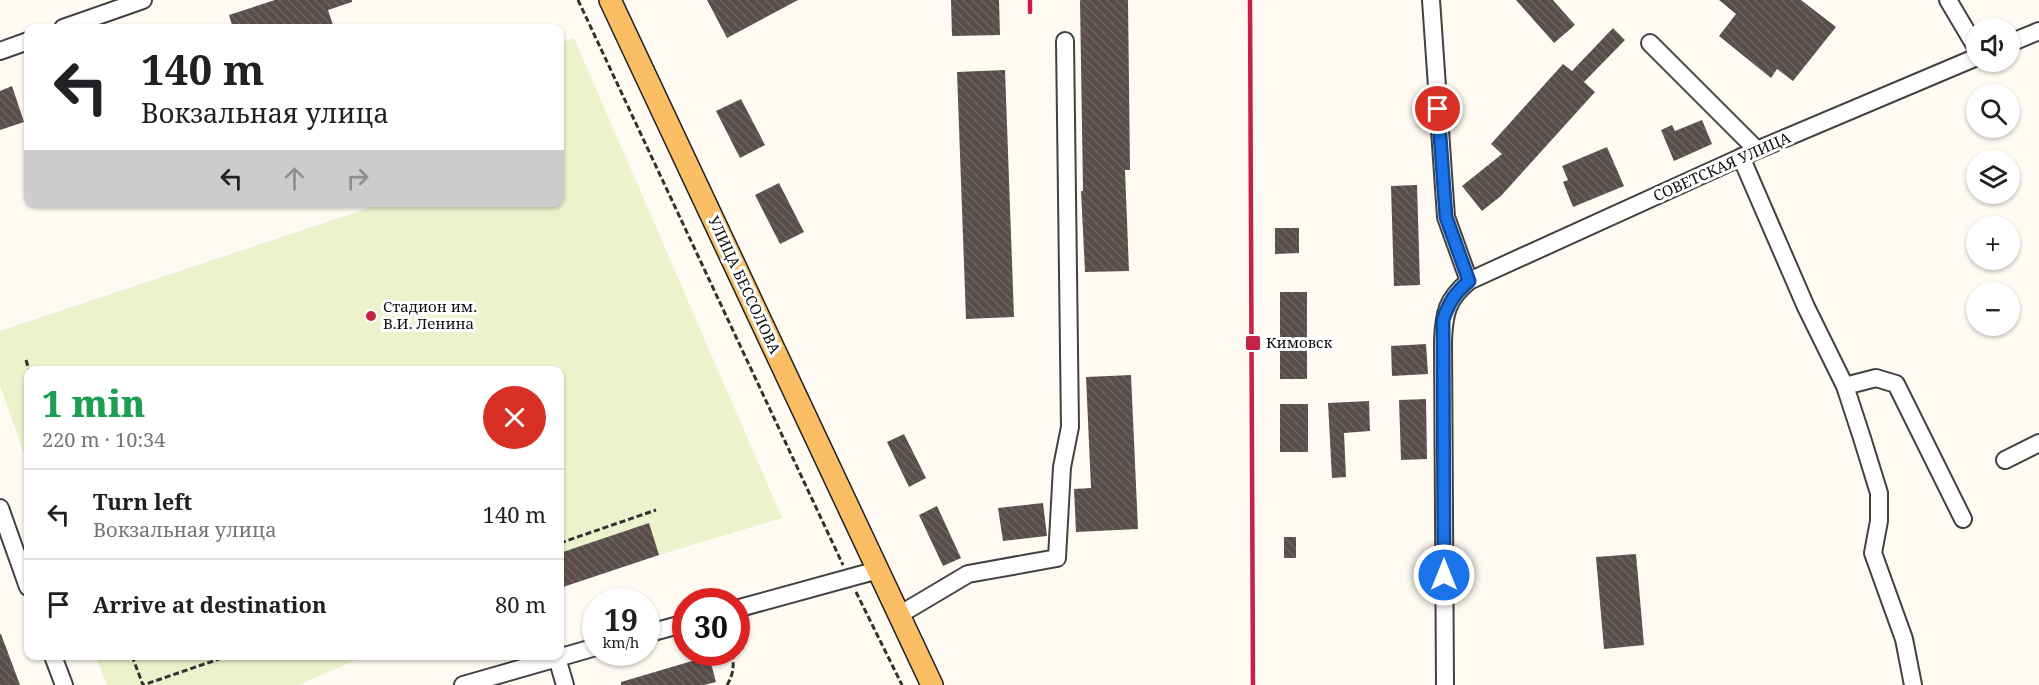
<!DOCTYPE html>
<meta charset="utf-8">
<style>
:root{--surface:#fff;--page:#f6f6f6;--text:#202124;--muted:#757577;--line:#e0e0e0}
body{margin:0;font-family:"Noto Serif",serif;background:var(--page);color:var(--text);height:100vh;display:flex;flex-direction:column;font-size:22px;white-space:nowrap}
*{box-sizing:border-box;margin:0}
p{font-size:20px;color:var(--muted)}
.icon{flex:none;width:33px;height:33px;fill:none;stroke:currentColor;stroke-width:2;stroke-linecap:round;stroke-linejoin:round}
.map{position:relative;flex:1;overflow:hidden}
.details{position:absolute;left:24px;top:366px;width:540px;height:294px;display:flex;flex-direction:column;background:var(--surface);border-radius:12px;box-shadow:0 2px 4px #0004}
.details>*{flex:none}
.hud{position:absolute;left:24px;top:24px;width:540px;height:183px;border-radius:12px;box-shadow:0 2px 4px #0004;background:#fff;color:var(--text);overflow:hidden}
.buttons{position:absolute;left:1966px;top:18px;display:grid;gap:12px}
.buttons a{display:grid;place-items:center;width:54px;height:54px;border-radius:50%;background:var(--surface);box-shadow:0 2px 4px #0004;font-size:30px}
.speed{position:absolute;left:582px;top:588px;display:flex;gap:12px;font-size:30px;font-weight:700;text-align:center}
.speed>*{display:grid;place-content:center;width:78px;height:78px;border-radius:50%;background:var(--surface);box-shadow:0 2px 4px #0004;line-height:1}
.speed small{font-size:15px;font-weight:400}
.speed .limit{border:9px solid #d22;background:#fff;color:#111}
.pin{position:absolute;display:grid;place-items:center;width:51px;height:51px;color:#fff;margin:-26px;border:3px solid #fff;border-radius:50%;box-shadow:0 2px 6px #0007}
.me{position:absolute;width:66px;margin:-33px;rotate:0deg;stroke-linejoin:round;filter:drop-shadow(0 0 4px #0008)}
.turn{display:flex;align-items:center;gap:21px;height:126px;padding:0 18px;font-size:27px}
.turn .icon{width:78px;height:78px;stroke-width:2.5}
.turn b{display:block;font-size:42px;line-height:51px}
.lanes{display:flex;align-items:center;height:57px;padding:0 18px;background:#0003;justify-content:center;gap:30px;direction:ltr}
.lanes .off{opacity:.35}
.round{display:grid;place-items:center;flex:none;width:63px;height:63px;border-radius:32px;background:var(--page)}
.head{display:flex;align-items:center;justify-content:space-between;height:102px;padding:0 18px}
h1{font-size:36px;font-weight:800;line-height:45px;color:#1e9e55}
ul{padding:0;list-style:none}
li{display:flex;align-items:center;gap:18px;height:90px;padding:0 18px;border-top:2px solid var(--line)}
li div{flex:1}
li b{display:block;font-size:22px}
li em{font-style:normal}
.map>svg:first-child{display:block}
.pitch{fill:#ebf2cc}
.building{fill:url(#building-back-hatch)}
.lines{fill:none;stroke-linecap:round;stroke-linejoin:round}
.minor-casing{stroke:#424242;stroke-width:20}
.major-casing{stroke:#202020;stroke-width:24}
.path{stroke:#313131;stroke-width:3;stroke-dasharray:6 3;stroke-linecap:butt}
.minor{stroke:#fff;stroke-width:16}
.major{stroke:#fcbe65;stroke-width:21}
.rail{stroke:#c52245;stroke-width:4.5}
.route-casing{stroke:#114b97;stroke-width:15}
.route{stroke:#1a73e8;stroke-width:10}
.poi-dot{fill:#c52245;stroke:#fff;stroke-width:2}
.labels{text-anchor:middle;stroke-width:6;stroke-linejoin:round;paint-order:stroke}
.street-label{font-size:15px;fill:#0f0f0f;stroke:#fff}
.poi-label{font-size:15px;fill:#0f0f0f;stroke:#fff;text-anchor:start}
</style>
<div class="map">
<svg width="2039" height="685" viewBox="0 0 2039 685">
<defs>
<pattern id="building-back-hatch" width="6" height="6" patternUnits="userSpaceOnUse" patternTransform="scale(1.5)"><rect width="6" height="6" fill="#594e4b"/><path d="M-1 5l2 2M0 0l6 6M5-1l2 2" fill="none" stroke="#6c6361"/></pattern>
</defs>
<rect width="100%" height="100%" fill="#fffaf2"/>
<path class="pitch" d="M 574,38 L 782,518 L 659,555 L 560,588 L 560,370 L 28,370 L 28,465 L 0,385 L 0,331 L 384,203 L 560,202 L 560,43 Z
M 96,656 L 365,656 L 298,685 L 107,685 Z"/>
<path class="building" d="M 275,0 L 352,0 L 352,2 L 328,10 L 334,28 L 233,28 L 229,15 Z
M 707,0 L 798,0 L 727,38 Z
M 951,0 L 999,0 L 1000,35 L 952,36 Z
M 1080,0 L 1128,0 L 1130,170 L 1125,170 L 1129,271 L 1085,272 L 1081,191 L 1083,191 Z
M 1516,0 L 1553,0 L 1575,25 L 1554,43 Z
M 1719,0 L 1801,0 L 1836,27 L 1793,81 L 1777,69 L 1771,78 L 1719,36 L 1736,14 Z
M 1613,28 L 1625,40 L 1584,82 L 1595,92 L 1501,196 L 1482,211 L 1462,186 L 1502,154 L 1491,144 L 1563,64 L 1572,71 Z
M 1005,70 L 1014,317 L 966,319 L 957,72 Z
M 12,86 L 24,122 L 0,130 L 0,91 Z
M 741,99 L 765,145 L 740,158 L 716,111 Z
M 1702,120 L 1712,144 L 1674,161 L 1661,130 L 1672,125 L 1675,131 Z
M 1607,147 L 1624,186 L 1573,207 L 1563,182 L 1568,180 L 1562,166 Z
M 779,183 L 804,232 L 780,244 L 755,195 Z
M 1417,185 L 1420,285 L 1394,286 L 1391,186 Z
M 1275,228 L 1299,228 L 1299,253 L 1275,254 Z
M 1280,292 L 1307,292 L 1307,379 L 1280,379 Z
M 1426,344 L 1428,374 L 1392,376 L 1391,346 Z
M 1131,375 L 1138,529 L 1076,532 L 1074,489 L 1091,488 L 1086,377 Z
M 1426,399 L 1427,459 L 1401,460 L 1399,400 Z
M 1369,401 L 1370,431 L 1344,433 L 1346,477 L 1332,478 L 1328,403 Z
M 1280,404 L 1308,404 L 1308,452 L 1280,452 Z
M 904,434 L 926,478 L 909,487 L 887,442 Z
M 1043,503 L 1047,536 L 1003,541 L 998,508 Z
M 937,506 L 961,558 L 943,566 L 919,515 Z
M 649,523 L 659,555 L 560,588 L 560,553 Z
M 1284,537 L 1296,537 L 1296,558 L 1284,558 Z
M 1636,554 L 1644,645 L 1604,649 L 1596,557 Z
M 0,634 L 1,634 L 20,685 L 0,685 Z
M 709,656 L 716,682 L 704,685 L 621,685 L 621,682 Z"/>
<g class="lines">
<defs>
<path id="minor" d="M 1431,0 L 1446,217 L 1469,281
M 1948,0 L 1977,49
M 63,28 L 143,0
M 1650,43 L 1757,150
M 2010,43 L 2039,31
M 0,51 L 28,41
M 1741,157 L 1806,307 L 1845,386 L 1862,438 L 1879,493 L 1879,521 L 1873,553 L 1904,639 L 1913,685
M 1845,386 L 1876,378 L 1896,384 L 1963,519
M 2005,460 L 2039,443
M 0,508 L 28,587
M 736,609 L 878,570
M 899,615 L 968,574 L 1057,558 L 1062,467 L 1070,427 L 1065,41
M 646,634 L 686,623
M 53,656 L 64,685
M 557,658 L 565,685
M 463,685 L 596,647
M 1445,685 L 1443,341 C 1444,313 1447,299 1469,281 L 1757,150 L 1977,57"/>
<path id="major" d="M 610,0 L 932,685"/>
</defs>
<use href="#minor" class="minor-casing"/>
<use href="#major" class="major-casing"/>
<path class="path" d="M 578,0 L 843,565
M 26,360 L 29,370
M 560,543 L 656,510
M 856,592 L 902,685
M 132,656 L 143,685 L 228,656
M 727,685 C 734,674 734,664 732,652"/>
<use href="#minor" class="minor"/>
<use href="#major" class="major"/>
<path class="rail" d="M 1030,0 L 1030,12
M 1250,0 L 1253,685"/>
</g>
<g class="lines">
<defs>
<path id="route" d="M 1438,109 L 1446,217 L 1469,281 C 1455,293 1449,302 1443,320 L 1444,575"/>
</defs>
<use href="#route" class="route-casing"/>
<use href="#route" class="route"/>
</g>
<g class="poi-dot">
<circle cx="371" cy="316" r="6"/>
<rect x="1245" y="335" width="16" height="16" rx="3"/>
</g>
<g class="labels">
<g class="street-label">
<text transform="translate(1722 167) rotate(-24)" y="5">СОВЕТСКАЯ УЛИЦА</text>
<text transform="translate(744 285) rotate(65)" y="5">УЛИЦА БЕССОЛОВА</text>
</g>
<g class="poi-label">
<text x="383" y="312">Стадион им.<tspan x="383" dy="17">В.И. Ленина</tspan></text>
<text x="1266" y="348">Кимовск</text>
</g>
</g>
</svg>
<div class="buttons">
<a><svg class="icon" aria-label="sound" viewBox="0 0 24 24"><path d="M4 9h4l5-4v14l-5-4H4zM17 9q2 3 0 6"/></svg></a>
<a><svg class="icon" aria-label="search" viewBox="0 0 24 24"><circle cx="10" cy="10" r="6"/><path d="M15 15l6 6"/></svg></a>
<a><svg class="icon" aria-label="layers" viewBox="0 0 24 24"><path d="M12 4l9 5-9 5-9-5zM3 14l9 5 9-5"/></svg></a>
<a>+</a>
<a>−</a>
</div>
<div class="speed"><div>19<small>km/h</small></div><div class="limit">30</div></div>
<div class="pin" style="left:1438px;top:109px;background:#d93025"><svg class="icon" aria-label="arrive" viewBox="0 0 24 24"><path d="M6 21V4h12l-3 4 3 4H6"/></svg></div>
<svg class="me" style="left:1444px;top:575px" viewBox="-20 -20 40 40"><circle r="17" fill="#1a73e8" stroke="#fff" stroke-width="3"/><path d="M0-11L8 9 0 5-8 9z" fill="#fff"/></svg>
<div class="hud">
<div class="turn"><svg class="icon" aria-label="left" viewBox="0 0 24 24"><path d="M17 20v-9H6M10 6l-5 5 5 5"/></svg><div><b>140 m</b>Вокзальная улица</div></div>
<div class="lanes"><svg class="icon" aria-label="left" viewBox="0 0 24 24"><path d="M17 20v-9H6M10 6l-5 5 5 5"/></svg><svg class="icon off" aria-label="ahead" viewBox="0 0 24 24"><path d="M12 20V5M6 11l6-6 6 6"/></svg><svg class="icon off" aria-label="right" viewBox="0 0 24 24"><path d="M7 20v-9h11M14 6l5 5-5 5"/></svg></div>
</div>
<section class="details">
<div class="head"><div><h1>1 min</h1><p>220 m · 10:34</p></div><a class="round" style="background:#d93025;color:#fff"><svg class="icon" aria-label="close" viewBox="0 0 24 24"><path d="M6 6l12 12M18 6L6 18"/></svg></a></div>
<ul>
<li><svg class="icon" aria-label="left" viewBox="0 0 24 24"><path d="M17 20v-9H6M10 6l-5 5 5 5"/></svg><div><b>Turn left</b><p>Вокзальная улица</p></div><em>140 m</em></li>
<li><svg class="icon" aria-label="arrive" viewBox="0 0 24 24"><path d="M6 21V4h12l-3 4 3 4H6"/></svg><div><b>Arrive at destination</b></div><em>80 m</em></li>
</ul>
</section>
</div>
